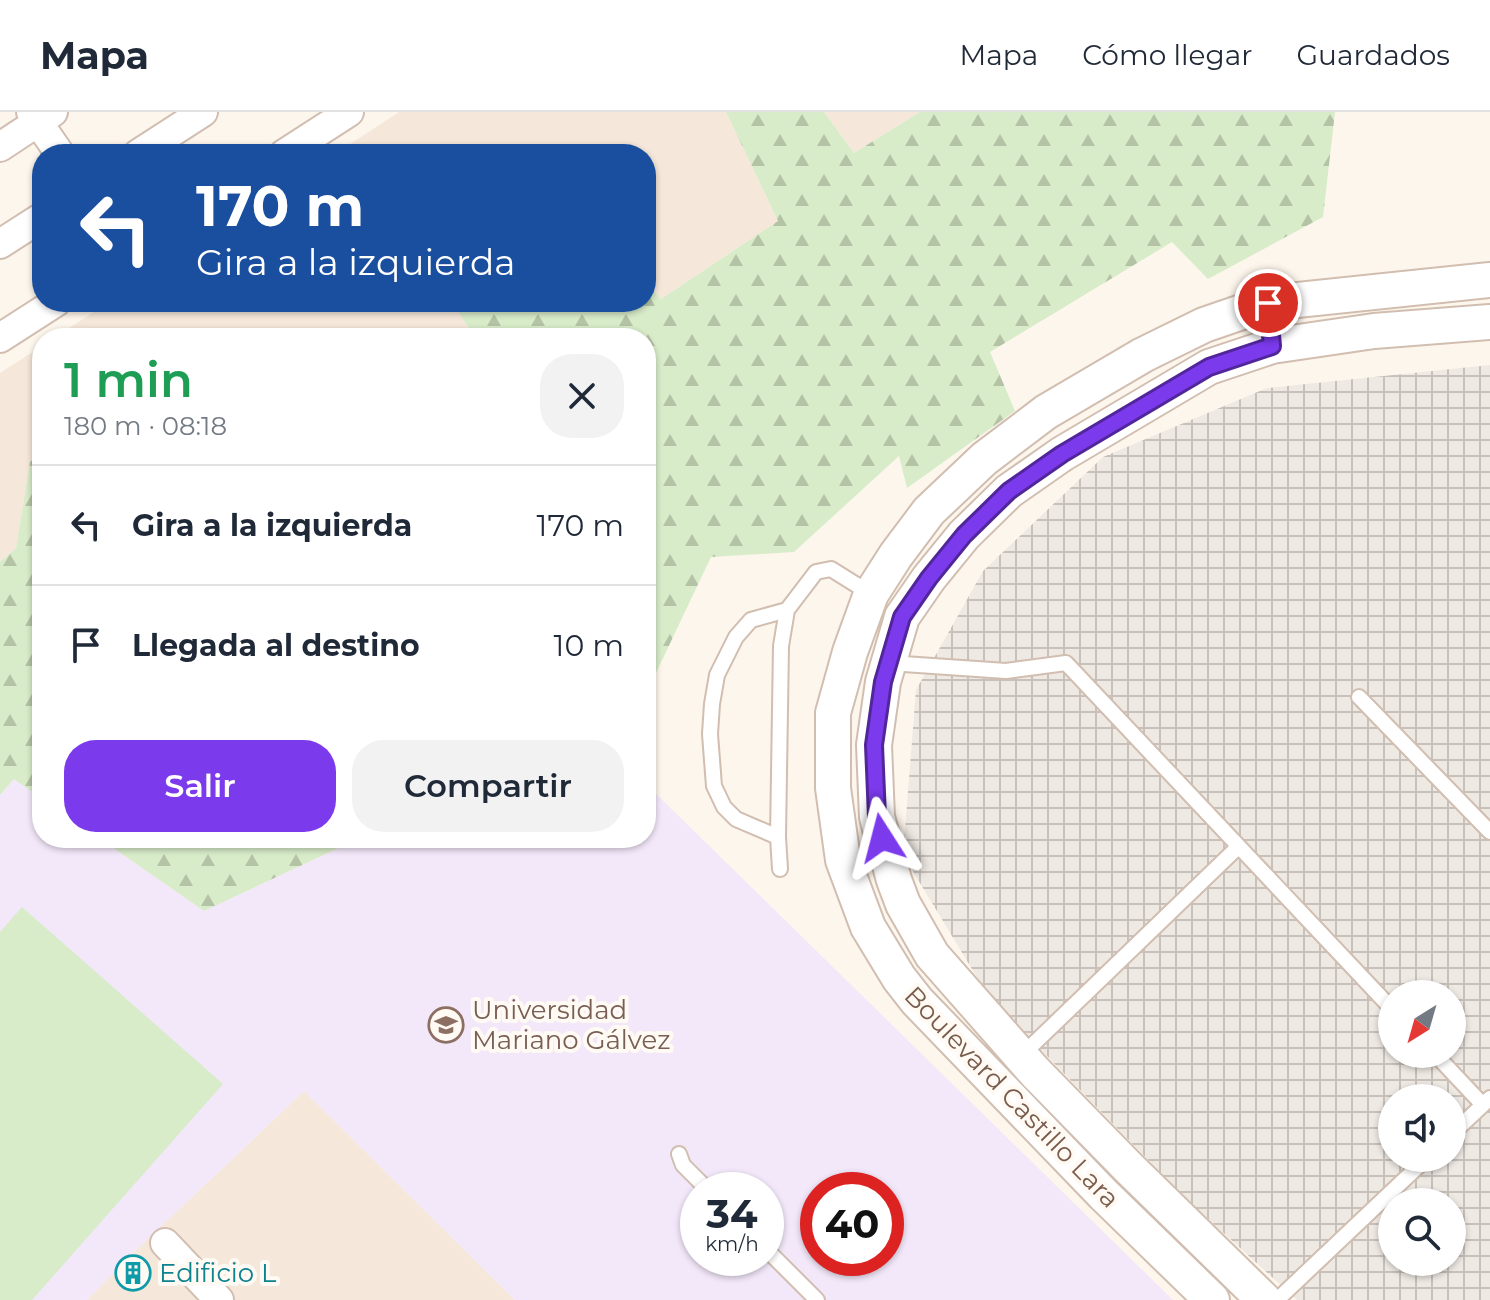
<!DOCTYPE html>
<html lang="es">
<meta charset="utf-8">
<style>
:root{--surface:#fff;--page:#f2f2f3;--text:#1f2937;--muted:#747a83;--line:#e0e1e3;--accent:#7c3aed}
body{margin:0;font-family:Montserrat,sans-serif;background:var(--page);color:var(--text);height:100vh;display:flex;flex-direction:column;font-size:30px;white-space:nowrap}
*{box-sizing:border-box;margin:0}
p{font-size:26px;color:var(--muted)}
.icon{flex:none;width:44px;height:44px;fill:none;stroke:currentColor;stroke-width:2;stroke-linecap:round;stroke-linejoin:round}
.map{position:relative;flex:1;overflow:hidden}
.sheet{position:absolute;left:32px;top:216px;width:624px;height:520px;display:flex;flex-direction:column;background:var(--surface);border-radius:32px;box-shadow:0 2px 6px #0004}
.sheet>*{flex:none}
.hud{position:absolute;left:32px;top:32px;width:624px;height:168px;border-radius:32px;box-shadow:0 2px 6px #0004;background:#1a4fa0;color:#fff;overflow:hidden}
.needle{width:52px;rotate:217deg}
.tools{position:absolute;left:1378px;top:868px;display:grid;gap:16px}
.tools a{display:grid;place-items:center;width:88px;height:88px;border-radius:50%;background:var(--surface);box-shadow:0 2px 6px #0004;font-size:40px}
.speed{position:absolute;left:680px;top:1060px;display:flex;gap:16px;font-size:40px;font-weight:700;text-align:center}
.speed>*{display:grid;place-content:center;width:104px;height:104px;border-radius:50%;background:var(--surface);box-shadow:0 2px 6px #0004;line-height:1}
.speed small{font-size:20px;font-weight:400}
.speed .limit{border:12px solid #d22;background:#fff;color:#111}
.pin{position:absolute;display:grid;place-items:center;width:68px;height:68px;color:#fff;margin:-34px;border:4px solid #fff;border-radius:50%;box-shadow:0 2px 8px #0007}
.me{position:absolute;width:88px;margin:-44px;rotate:351deg;stroke-linejoin:round;filter:drop-shadow(0 0 6px #0008)}
.turn{display:flex;align-items:center;gap:28px;height:168px;padding:0 32px;font-size:36px}
.turn .icon{width:104px;height:104px;stroke-width:2.5}
.turn b{display:block;font-size:56px;line-height:68px}
.round{display:grid;place-items:center;flex:none;width:84px;height:84px;border-radius:32px;background:var(--page)}
.headline{display:flex;align-items:center;justify-content:space-between;height:136px;padding:0 32px}
h1{font-size:48px;font-weight:600;line-height:60px;color:#1e9e55}
.primary-button{display:flex;gap:16px;margin-top:auto;padding:16px 32px}
.primary-button a{flex:1;height:92px;border-radius:32px;background:var(--accent);color:#fff;font-size:32px;font-weight:600;line-height:92px;text-align:center}
.primary-button a+a{background:var(--page);color:var(--text)}
ul{padding:0;list-style:none}
li{display:flex;align-items:center;gap:24px;height:120px;padding:0 32px;border-top:2px solid var(--line)}
li div{flex:1}
li b{display:block;font-size:30px}
li em{font-style:normal}
header{display:flex;align-items:center;gap:48px;box-sizing:border-box;height:112px;padding:0 40px;background:var(--surface);border-bottom:2px solid var(--line)}
header strong{font-size:38px}
nav{display:flex;gap:44px;margin-inline-start:auto;font-size:28px}
.map>svg:first-child{display:block}
.residential{fill:#f5e8da}
.industrial{fill:url(#industrial-grid);fill-rule:evenodd}
.education{fill:#f3e8fa;fill-rule:evenodd}
.grass{fill:#d8ecc9}
.forest{fill:url(#forest-firs)}
.lines{fill:none;stroke-linecap:round;stroke-linejoin:round}
.service-casing{stroke:#d1beb0;stroke-width:18}
.minor-casing{stroke:#d1beb0;stroke-width:32}
.tertiary-casing{stroke:#d1beb0;stroke-width:38}
.service{stroke:#fff;stroke-width:14}
.minor{stroke:#fff;stroke-width:28}
.tertiary{stroke:#fff;stroke-width:34}
.route-casing{stroke:#51269a;stroke-width:20}
.route{stroke:#7c3aed;stroke-width:14}
.labels{text-anchor:middle;stroke-width:8;stroke-linejoin:round;paint-order:stroke}
.education-label{font-size:26px;fill:#785e54;stroke:#fffaf3;text-anchor:start}
.street-label{font-size:26px;fill:#7a5c4d;stroke:#fffaf3}
.culture-label{font-size:26px;fill:#0d838f;stroke:#fffaf3;text-anchor:start}
</style>
<header>
<strong>Mapa</strong>
<nav><a>Mapa</a><a>Cómo llegar</a><a>Guardados</a></nav>
</header>
<div class="map">
<svg width="1490" height="1188" viewBox="0 0 1490 1188">
<defs>
<pattern id="industrial-grid" width="8" height="8" patternUnits="userSpaceOnUse" patternTransform="scale(2)"><rect width="8" height="8" fill="#efe9e4"/><path d="M0 4h8M4 0v8" fill="none" stroke="#c7c0bb"/></pattern>
<pattern id="forest-firs" width="22" height="20" patternUnits="userSpaceOnUse" patternTransform="scale(2)"><rect width="22" height="20" fill="#d8ecc9"/><path d="M5 1l3.5 6h-7zM16 11l3.5 6h-7z" fill="#b4c2a5"/></pattern>
</defs>
<rect width="100%" height="100%" fill="#fdf6ec"/>
<path class="residential" d="M 399,0 L 726,0 L 778,109 L 661,187 L 646,170 L 646,42 L 335,42 Z
M 824,0 L 920,0 L 854,41 Z
M 109,190 L 452,190 L 475,226 L 54,226 Z
M 42,234 L 42,338 L 30,350 L 16,436 L 0,450 L 0,261 Z
M 304,979 L 515,1188 L 87,1188 L 134,1140 Z"/>
<path class="industrial" d="M 1490,253 L 1490,1188 L 1297,1188 L 1182,1083 L 987,882 L 903,743 L 916,578 L 983,459 L 1103,345 L 1267,276 ZM 1392,882 L 1452,882 L 1452,942 L 1392,942 ZM 1392,986 L 1452,986 L 1452,1046 L 1392,1046 ZM 1392,1090 L 1452,1090 L 1452,1150 L 1392,1150 Z"/>
<path class="education" d="M 14,667 L 42,687 L 42,726 L 99,726 L 204,799 L 360,726 L 646,726 L 646,672 L 1173,1188 L 515,1188 L 304,979 L 134,1140 L 87,1188 L 0,1188 L 0,683 ZM 698,1078 L 766,1078 L 766,1146 L 698,1146 ZM 818,1078 L 886,1078 L 886,1146 L 818,1146 Z"/>
<path class="grass" d="M 22,795 L 223,972 L 32,1188 L 0,1188 L 0,820 Z"/>
<path class="forest" d="M 726,0 L 824,0 L 854,41 L 920,0 L 1335,0 L 1323,105 L 1208,167 L 1172,130 L 990,240 L 1015,299 L 907,376 L 899,344 L 794,440 L 711,445 L 646,582 L 646,226 L 475,226 L 452,190 L 646,190 L 646,170 L 661,187 L 778,109 Z
M 42,338 L 42,687 L 14,667 L 0,683 L 0,450 L 16,436 L 30,350 Z
M 646,621 L 656,682 L 646,672 Z
M 99,726 L 360,726 L 204,799 Z"/>
<g class="lines">
<defs>
<path id="service" d="M 889,551 L 1006,559 L 1066,551 L 1392,897
M 1359,585 L 1490,720
M 778,725 L 736,707 L 724,695 L 714,674 L 710,622 L 712,592 L 717,563 L 736,525 L 751,508 L 787,498
M 780,757 L 778,725 L 781,534 L 787,498 L 816,460 L 831,457 L 871,482
M 1435,942 L 1483,993
M 1021,944 L 1238,735
M 1452,1022 L 1490,986
M 679,1042 L 683,1053 L 708,1078
M 766,1137 L 817,1188
M 1277,1188 L 1427,1046"/>
<path id="minor" d="M 31,0 L 60,42
M 0,35 L 53,0
M 138,42 L 203,0
M 284,42 L 349,0
M 0,132 L 42,105
M 0,226 L 56,190
M 165,1131 L 219,1188"/>
<path id="tertiary" d="M 1212,1188 L 1104,1083 L 917,889 L 899,866 L 868,815 L 843,748 L 833,676 L 833,601 L 850,540 L 871,482 L 896,443 L 929,399 L 984,347 L 1046,300 L 1143,243 L 1204,213 L 1268,191 L 1490,168
M 1264,1188 L 1129,1056 L 1035,960 L 932,843 L 903,792 L 894,768 L 877,705 L 874,633 L 883,570 L 902,505 L 929,466 L 964,423 L 1009,379 L 1062,342 L 1209,255 L 1272,234 L 1374,219 L 1490,210"/>
</defs>
<use href="#service" class="service-casing"/>
<use href="#minor" class="minor-casing"/>
<use href="#tertiary" class="tertiary-casing"/>
<use href="#service" class="service"/>
<use href="#minor" class="minor"/>
<use href="#tertiary" class="tertiary"/>
</g>
<g class="lines">
<defs>
<path id="route" d="M 882,726 L 877,705 L 874,633 L 883,570 L 902,505 L 929,466 L 964,423 L 1009,379 L 1062,342 L 1209,255 L 1272,234 L 1268,191"/>
</defs>
<use href="#route" class="route-casing"/>
<use href="#route" class="route"/>
</g>
<defs>
<symbol id="university-ring" viewBox="-11 -11 22 22"><circle r="9.5" fill="#fffaf3" stroke="#8d6e63" stroke-width="1.5"/><path d="M0-5L7-2L0 1L-7-2ZM-4 1L0 2.5L4 1V4Q0 6-4 4Z" fill="#8d6e63"/></symbol>
<symbol id="building-ring" viewBox="-11 -11 22 22"><circle r="9.5" fill="#fffaf3" stroke="#0f9aa8" stroke-width="1.5"/><path d="M-4-6H4V6H1V3H-1V6H-4ZM-2.5-4.3h1.7v1.8h-1.7ZM.8-4.3h1.7v1.8H.8ZM-2.5-1h1.7V.8h-1.7ZM.8-1h1.7V.8H.8Z" fill="#0f9aa8"/></symbol>
</defs>
<g fill-rule="evenodd">
<use href="#university-ring" x="426" y="893" width="40" height="40"/>
<use href="#building-ring" x="113" y="1141" width="40" height="40"/>
</g>
<g class="labels">
<g class="education-label">
<text x="472" y="907">Universidad<tspan x="472" dy="30">Mariano Gálvez</tspan></text>
</g>
<g class="street-label">
<text transform="translate(1012 985) rotate(46)" y="9">Boulevard Castillo Lara</text>
</g>
<g class="culture-label">
<text x="159" y="1170">Edificio L</text>
</g>
</g>
</svg>
<div class="tools">
<a><svg class="needle" viewBox="-14 -14 28 28"><path d="M0-13l5 13h-10z" fill="#e53935"/><path d="M0 13l5-13h-10z" fill="#747a83"/></svg></a>
<a><svg class="icon" aria-label="sound" viewBox="0 0 24 24"><path d="M4 9h4l5-4v14l-5-4H4zM17 9q2 3 0 6"/></svg></a>
<a><svg class="icon" aria-label="search" viewBox="0 0 24 24"><circle cx="10" cy="10" r="6"/><path d="M15 15l6 6"/></svg></a>
</div>
<div class="speed"><div>34<small>km/h</small></div><div class="limit">40</div></div>
<div class="pin" style="left:1268px;top:191px;background:#d93025"><svg class="icon" aria-label="arrive" viewBox="0 0 24 24"><path d="M6 21V4h12l-3 4 3 4H6"/></svg></div>
<svg class="me" style="left:882px;top:726px" viewBox="-20 -20 40 40"><path d="M0-17L14 15 0 8-14 15z" fill="#7c3aed" stroke="#fff" stroke-width="4"/></svg>
<div class="hud">
<div class="turn"><svg class="icon" aria-label="left" viewBox="0 0 24 24"><path d="M17 20v-9H6M10 6l-5 5 5 5"/></svg><div><b>170 m</b>Gira a la izquierda</div></div>
</div>
<section class="sheet">
<div class="headline"><div><h1>1 min</h1><p>180 m · 08:18</p></div><a class="round"><svg class="icon" aria-label="close" viewBox="0 0 24 24"><path d="M6 6l12 12M18 6L6 18"/></svg></a></div>
<ul>
<li><svg class="icon" aria-label="left" viewBox="0 0 24 24"><path d="M17 20v-9H6M10 6l-5 5 5 5"/></svg><div><b>Gira a la izquierda</b></div><em>170 m</em></li>
<li><svg class="icon" aria-label="arrive" viewBox="0 0 24 24"><path d="M6 21V4h12l-3 4 3 4H6"/></svg><div><b>Llegada al destino</b></div><em>10 m</em></li>
</ul>
<div class="primary-button"><a>Salir</a><a>Compartir</a></div>
</section>
</div>
